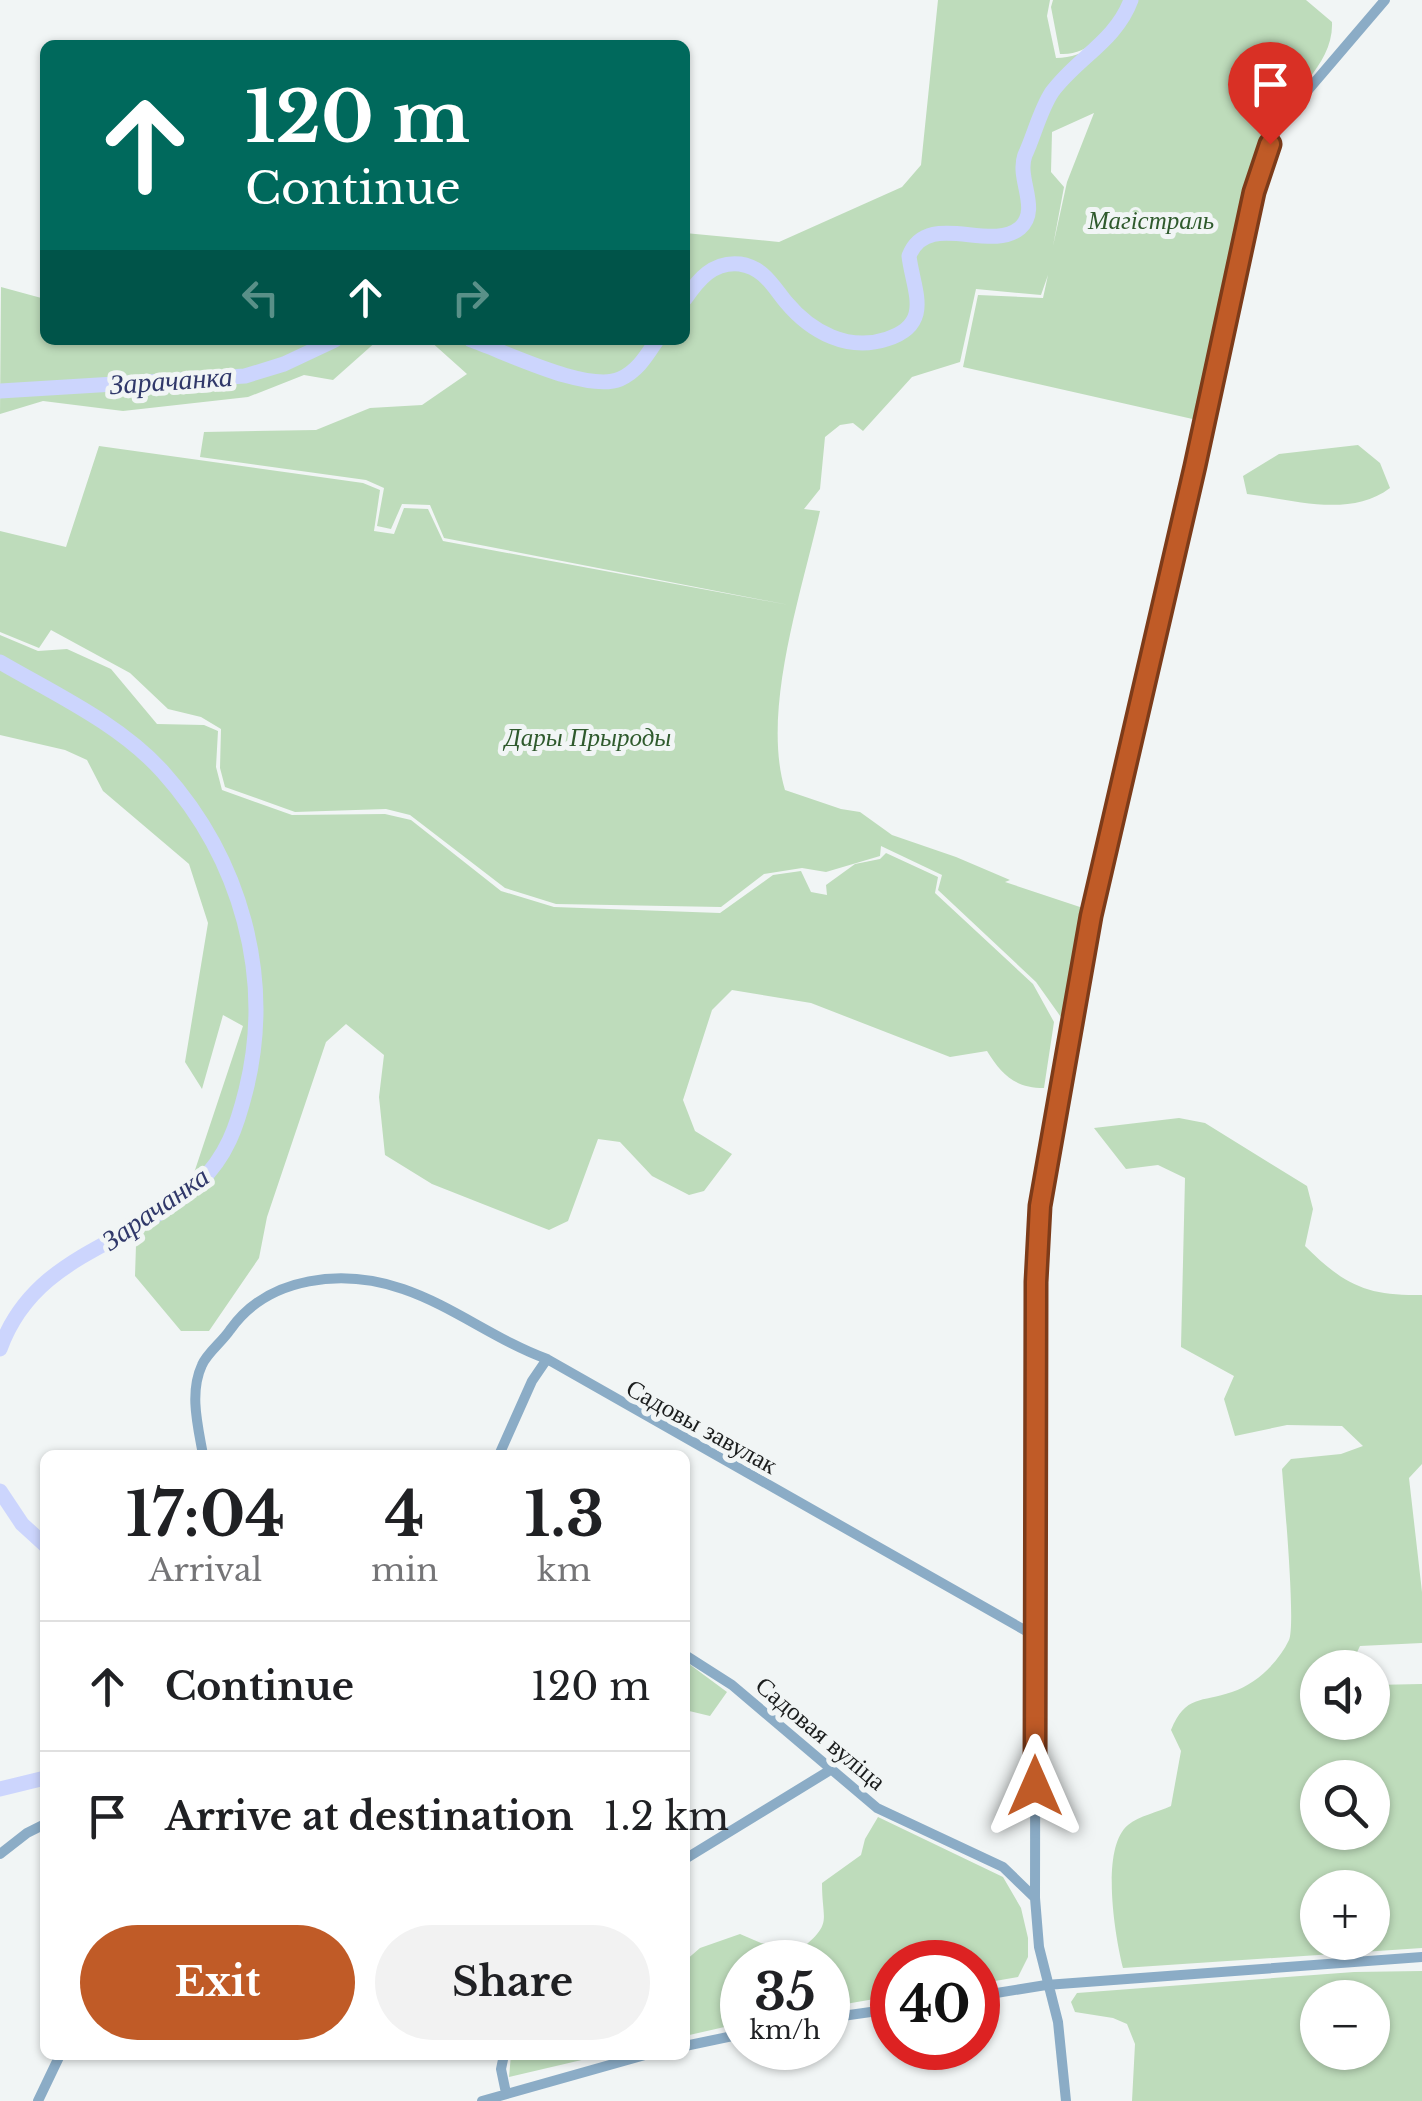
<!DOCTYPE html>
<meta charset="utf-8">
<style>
:root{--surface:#fff;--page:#f2f2f2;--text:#202124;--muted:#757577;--line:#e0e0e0;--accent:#c05b27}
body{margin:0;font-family:"Libre Baskerville",serif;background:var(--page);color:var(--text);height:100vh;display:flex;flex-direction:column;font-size:38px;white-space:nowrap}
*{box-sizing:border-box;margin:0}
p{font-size:32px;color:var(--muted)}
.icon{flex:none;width:55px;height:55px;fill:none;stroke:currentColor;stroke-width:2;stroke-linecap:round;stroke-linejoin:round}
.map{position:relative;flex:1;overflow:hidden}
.panel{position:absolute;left:40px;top:1450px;width:650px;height:610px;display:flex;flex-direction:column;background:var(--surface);border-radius:15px;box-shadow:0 2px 8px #0004}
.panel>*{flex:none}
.banner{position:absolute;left:40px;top:40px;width:650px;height:305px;border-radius:15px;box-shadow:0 2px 8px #0004;background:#00695c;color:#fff;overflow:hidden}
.buttons{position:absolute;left:1300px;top:1650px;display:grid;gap:20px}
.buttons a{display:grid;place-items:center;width:90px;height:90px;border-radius:50%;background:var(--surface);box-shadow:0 2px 8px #0004;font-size:50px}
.speed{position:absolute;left:720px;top:1940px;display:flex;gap:20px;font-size:50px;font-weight:700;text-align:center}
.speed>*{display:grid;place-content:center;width:130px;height:130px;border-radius:50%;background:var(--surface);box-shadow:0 2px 8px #0004;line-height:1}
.speed small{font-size:25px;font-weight:400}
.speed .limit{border:15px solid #d22;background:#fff;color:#111}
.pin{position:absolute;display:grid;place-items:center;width:85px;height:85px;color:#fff;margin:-102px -42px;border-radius:50% 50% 50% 0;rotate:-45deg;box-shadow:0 0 10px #0007}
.pin .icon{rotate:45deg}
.me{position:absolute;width:110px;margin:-55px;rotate:0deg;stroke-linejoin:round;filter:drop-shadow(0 0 8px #0008)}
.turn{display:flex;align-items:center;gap:35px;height:210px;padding:0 40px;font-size:45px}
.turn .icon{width:130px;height:130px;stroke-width:2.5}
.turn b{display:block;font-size:70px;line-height:85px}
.lanes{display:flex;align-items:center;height:95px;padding:0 40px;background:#0003;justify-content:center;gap:50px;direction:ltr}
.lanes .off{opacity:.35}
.eta{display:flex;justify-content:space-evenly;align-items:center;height:170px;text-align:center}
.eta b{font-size:60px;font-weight:800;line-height:70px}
.action{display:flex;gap:20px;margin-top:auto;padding:20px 40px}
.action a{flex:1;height:115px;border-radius:60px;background:var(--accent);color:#fff;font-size:40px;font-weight:800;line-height:115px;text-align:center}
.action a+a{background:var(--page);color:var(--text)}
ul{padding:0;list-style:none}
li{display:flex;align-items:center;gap:30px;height:130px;padding:0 40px;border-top:2px solid var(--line)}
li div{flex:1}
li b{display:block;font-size:38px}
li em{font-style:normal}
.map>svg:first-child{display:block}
.green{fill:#bedcbb;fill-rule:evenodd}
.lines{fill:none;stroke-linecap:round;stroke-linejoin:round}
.river{stroke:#ccd5fd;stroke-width:15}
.minor{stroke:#8bacc6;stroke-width:10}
.route-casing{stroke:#7d3b19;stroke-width:25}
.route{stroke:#c05b27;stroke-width:18}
.labels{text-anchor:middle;stroke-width:10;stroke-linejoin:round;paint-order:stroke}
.park-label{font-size:25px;font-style:italic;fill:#2f5a2d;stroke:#f1f5f5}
.street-label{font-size:25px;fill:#1b1d1d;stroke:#f1f5f5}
.water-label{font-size:28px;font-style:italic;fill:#30386a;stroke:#f1f5f5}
</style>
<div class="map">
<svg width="1422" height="2101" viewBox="0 0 1422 2101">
<rect width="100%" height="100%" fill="#f1f5f5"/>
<path class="green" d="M 938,0 L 1050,0 L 1047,16 L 1056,58 C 1087,58 1105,38 1122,15 C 1104,31 1089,56 1060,54 L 1051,7 L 1053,0 L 1306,0 L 1332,22 C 1334,66 1288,94 1270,132 C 1248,175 1242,225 1232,272 C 1221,322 1209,371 1197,420 L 963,367 L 978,295 L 1043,298 L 1048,275 L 1041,295 L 976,289 L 960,362 L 912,377 L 863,431 L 853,423 L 840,425 L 825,437 L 820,489 L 804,509 L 820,511 C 802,591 761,711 785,790 L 841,809 L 860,812 L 892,835 L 956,857 L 1010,880 L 1005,882 L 1083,908 L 1063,1020 L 1036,982 L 938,890 L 942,875 L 881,846 L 880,856 L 826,872 L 802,868 L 764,874 L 721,907 L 556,904 L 505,888 L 410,815 L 386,809 L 295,812 L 225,787 L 220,768 L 221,729 L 201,717 L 168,709 L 130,673 L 51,630 L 39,648 L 0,632 L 0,531 L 66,547 L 99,446 L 363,483 L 380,490 L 374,531 L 394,534 L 404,508 L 428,509 L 443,541 L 789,605 L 444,538 L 430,505 L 402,504 L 391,529 L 377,526 L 384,488 L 366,480 L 200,457 L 204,432 L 316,430 L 370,408 L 422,405 L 467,374 L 429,340 L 685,340 L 685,233 L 779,242 L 902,187 L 921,165 ZM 1094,113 L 1067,182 L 1053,246 L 1064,187 L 1051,172 L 1052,132 Z
M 1,287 L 45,299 L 45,340 L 378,340 L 333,380 L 304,375 L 248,397 L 123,411 L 43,401 L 0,414 Z
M 1358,445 L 1380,463 L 1390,488 C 1350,518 1294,500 1247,494 L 1243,476 L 1279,454 Z
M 0,635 L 38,651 L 67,649 L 111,669 L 157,724 L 204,725 L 218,731 L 216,767 L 222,790 L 292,815 L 385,814 L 411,820 L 501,891 L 554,907 L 720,913 L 773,875 L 801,871 L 811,892 L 827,895 L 826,885 L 855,864 L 880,859 L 886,853 L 938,877 L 935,893 L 1033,984 L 1054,1022 L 1044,1088 C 1015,1088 1001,1074 987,1051 L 950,1057 L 811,1003 L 732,990 L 712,1010 L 683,1100 L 695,1131 L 732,1154 L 704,1191 L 689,1195 L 652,1176 L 620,1142 L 598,1139 L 568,1221 L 549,1230 L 432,1184 L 385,1155 L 379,1097 L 384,1055 L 346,1024 L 326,1042 L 267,1217 L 259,1258 L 209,1331 L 181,1331 L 135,1276 L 137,1214 L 194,1173 L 243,1026 L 223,1015 L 202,1089 L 185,1062 L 208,923 L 189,864 L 103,791 L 87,760 L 65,750 L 0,735 Z
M 1179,1118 L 1205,1123 L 1307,1186 L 1313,1209 L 1305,1246 C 1344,1285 1367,1296 1422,1295 L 1422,1464 L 1409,1478 L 1422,1592 L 1422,1643 L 1360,1646 L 1350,1667 L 1318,1668 L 1318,1722 L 1372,1722 L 1373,1685 L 1422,1684 L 1422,1948 L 1123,1968 C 1115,1936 1100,1848 1128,1825 C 1139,1816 1158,1812 1171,1806 L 1181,1751 L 1171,1730 C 1186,1694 1201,1703 1232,1692 C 1256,1684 1278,1663 1289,1640 C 1296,1625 1284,1495 1282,1469 L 1291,1459 L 1341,1454 L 1363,1446 L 1342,1426 L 1287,1425 L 1235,1436 L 1224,1399 L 1234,1376 L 1181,1347 L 1185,1178 L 1158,1165 L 1126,1169 L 1094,1128 ZM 1318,1778 L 1372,1778 L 1372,1832 L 1318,1832 ZM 1318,1888 L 1372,1888 L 1372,1942 L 1318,1942 Z
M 685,1661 L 727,1692 L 710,1716 L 685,1710 Z
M 878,1817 L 1003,1877 L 1021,1908 L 1028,1938 L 1028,1957 L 1018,1977 L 978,1984 L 978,1962 L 892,1962 L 892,1996 L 828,2007 L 828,1962 L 742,1962 L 742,2023 L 685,2036 L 685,1961 L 700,1948 L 740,1934 L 761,1943 L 798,1952 C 834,1922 822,1924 822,1883 L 861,1855 L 865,1839 Z
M 1422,1971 L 1422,2101 L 1132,2101 L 1135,2044 L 1127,2024 L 1113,2018 L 1075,2012 L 1071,2002 L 1077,1993 L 1354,1972 ZM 1318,1998 L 1372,1998 L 1372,2052 L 1318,2052 Z
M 511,2055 L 603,2055 L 509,2077 Z"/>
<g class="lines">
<path class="river" d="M 685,299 C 698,280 713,261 740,264 C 764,268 772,285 786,302 C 811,332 848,352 887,339 C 934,324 913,290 909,256 C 927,209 990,253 1020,228 C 1041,209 1016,179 1025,155 C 1034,136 1040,110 1052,92 C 1077,58 1116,41 1131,0
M 471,340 C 506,352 587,393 620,379 C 638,371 647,355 657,340
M 0,391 L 245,376 L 284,364 L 335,340
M 0,662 C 55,694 120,724 163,772 C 241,859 274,977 246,1090 C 237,1126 227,1156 199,1183 C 132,1246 35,1252 0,1349
M 0,1491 L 22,1524 L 45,1545
M 0,1789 L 45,1778"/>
<path class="minor" d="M 203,1455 C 198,1426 189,1393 202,1365 C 207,1353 222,1342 230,1330 C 269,1275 344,1269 403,1289 C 453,1306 497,1341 547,1359 L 1035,1636
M 499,1455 L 532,1381 L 547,1359
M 685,1655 L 732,1685 L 877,1808 L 1003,1867 L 1035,1898
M 0,1854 L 27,1833 L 45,1824
M 685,1859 L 832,1769
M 978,1996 L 1046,1985 L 1422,1957
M 828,2018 L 892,2009
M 685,2046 L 742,2034
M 504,2055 L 501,2069 L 506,2093
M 38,2101 L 60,2055
M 482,2101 L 645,2055
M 1066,2101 L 1058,2022 L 1039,1947 L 1035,1898 L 1036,1258 L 1040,1206 L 1091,916 L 1203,430 L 1253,193 L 1279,124 L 1385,0"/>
</g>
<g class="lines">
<defs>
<path id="route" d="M 1035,1786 L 1036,1282 L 1040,1206 L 1091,916 L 1195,466 L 1254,192 L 1270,144"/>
</defs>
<use href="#route" class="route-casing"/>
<use href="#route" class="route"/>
</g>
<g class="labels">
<g class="park-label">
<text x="1151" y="229">Магістраль</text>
<text x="588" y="746">Дары Прыроды</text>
</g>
<g class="street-label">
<text transform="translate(702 1426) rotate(29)" y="9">Садовы завулак</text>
<text transform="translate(821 1733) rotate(40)" y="9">Садовая вуліца</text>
</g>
<g class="water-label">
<text transform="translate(171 380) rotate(-4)" y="10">Зарачанка</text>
<text transform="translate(155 1208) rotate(-35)" y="10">Зарачанка</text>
</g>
</g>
</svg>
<div class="buttons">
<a><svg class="icon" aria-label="sound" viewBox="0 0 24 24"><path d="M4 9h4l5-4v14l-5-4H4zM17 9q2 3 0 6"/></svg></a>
<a><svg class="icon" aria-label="search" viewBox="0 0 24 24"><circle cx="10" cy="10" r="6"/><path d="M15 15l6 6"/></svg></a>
<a>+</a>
<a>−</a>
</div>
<div class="speed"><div>35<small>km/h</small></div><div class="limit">40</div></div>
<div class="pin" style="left:1270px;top:144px;background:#d93025"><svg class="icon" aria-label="arrive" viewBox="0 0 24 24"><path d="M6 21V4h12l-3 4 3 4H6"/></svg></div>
<svg class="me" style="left:1035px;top:1786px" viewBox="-20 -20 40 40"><path d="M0-17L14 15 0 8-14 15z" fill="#c05b27" stroke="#fff" stroke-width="4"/></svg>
<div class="banner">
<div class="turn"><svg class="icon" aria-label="ahead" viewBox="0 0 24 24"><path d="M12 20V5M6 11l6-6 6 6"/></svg><div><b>120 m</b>Continue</div></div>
<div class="lanes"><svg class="icon off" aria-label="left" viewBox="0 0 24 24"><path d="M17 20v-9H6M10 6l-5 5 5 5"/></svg><svg class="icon" aria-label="ahead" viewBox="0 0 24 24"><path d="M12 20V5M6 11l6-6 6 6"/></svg><svg class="icon off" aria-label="right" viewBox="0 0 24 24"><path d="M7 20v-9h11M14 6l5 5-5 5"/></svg></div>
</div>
<section class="panel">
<div class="eta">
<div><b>17:04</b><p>Arrival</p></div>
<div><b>4</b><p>min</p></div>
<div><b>1.3</b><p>km</p></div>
</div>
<ul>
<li><svg class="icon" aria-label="ahead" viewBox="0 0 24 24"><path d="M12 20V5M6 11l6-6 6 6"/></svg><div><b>Continue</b></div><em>120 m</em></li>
<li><svg class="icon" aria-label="arrive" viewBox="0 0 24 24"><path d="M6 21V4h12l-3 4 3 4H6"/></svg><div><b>Arrive at destination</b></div><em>1.2 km</em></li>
</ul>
<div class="action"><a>Exit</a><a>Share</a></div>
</section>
</div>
